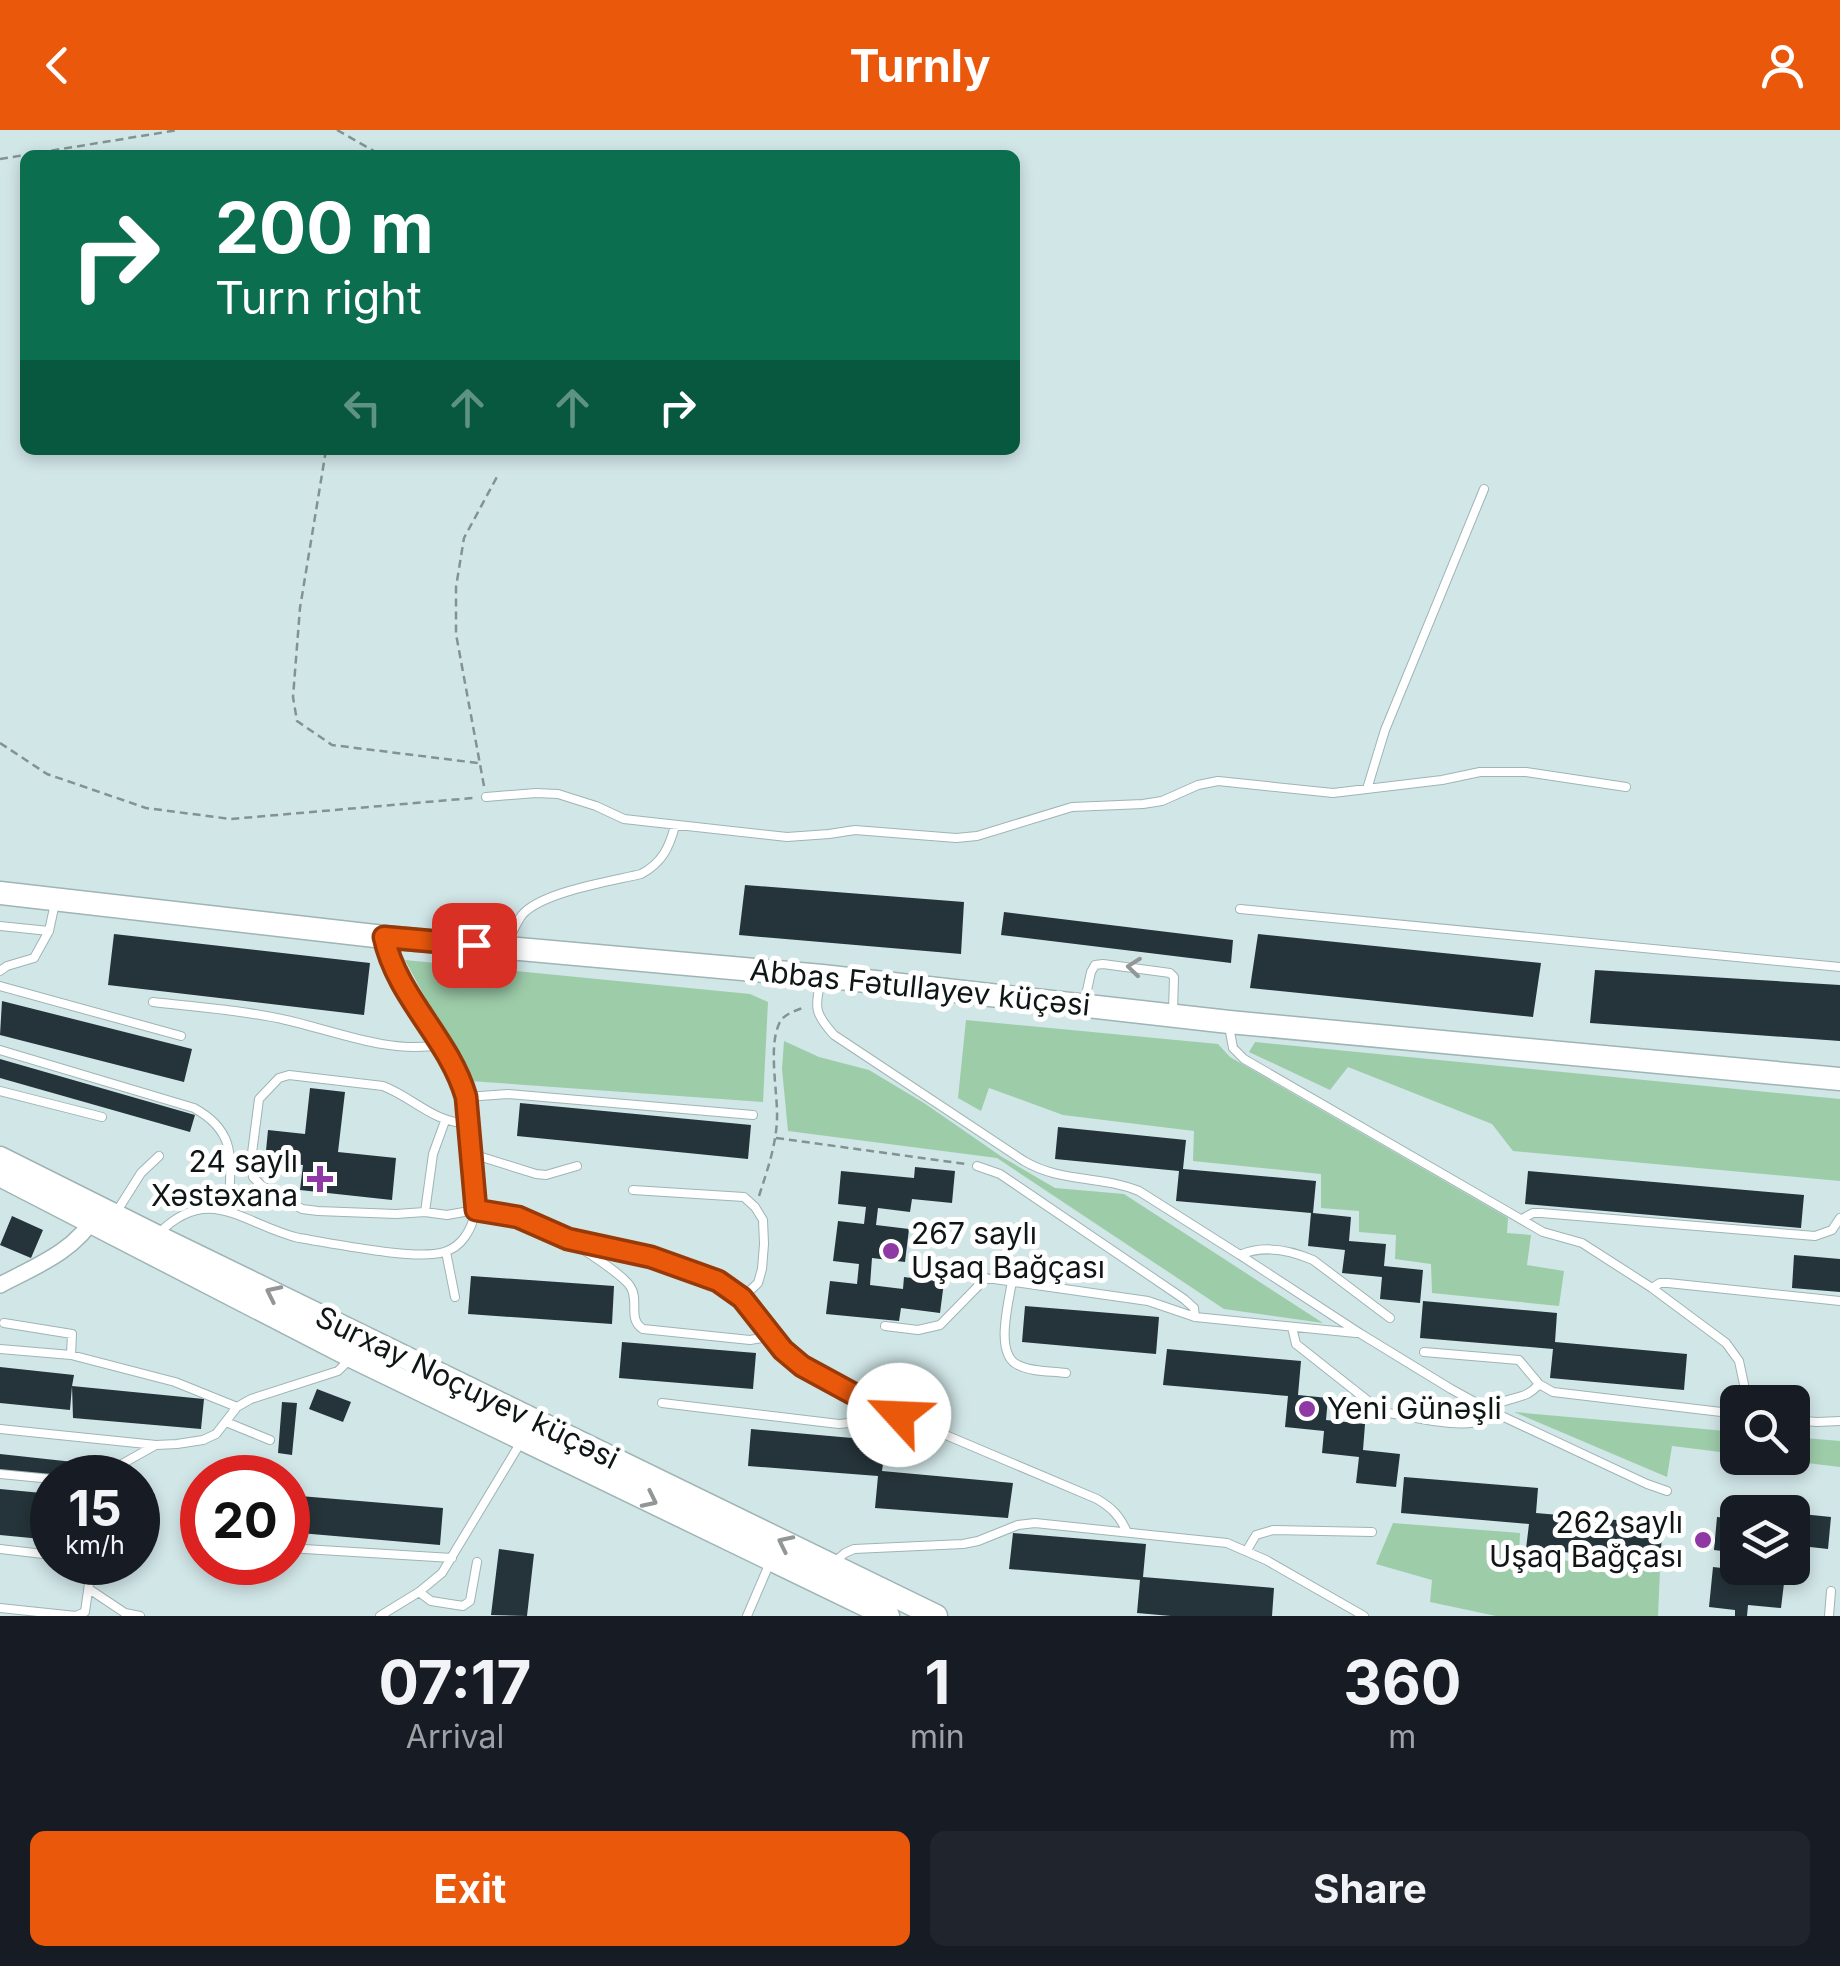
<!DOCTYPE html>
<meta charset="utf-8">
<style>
:root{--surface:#171b24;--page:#20242c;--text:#f1f3f6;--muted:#9ea1a6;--accent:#ea580c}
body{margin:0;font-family:Inter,sans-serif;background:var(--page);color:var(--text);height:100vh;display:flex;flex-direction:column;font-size:38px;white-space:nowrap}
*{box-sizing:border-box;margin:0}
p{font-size:32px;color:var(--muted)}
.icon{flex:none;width:55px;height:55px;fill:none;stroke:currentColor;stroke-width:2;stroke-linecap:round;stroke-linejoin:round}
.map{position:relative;height:1486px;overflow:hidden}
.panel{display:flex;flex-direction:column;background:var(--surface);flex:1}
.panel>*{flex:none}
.banner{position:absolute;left:20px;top:20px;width:1000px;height:305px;border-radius:15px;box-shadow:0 5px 15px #0003;background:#0b6e4f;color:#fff;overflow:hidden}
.buttons{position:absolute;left:1720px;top:1255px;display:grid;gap:20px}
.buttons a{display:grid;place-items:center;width:90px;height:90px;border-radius:15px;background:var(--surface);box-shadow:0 5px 15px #0003;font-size:50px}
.speed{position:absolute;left:30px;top:1325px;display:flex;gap:20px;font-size:50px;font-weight:700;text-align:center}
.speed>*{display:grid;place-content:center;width:130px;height:130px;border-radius:50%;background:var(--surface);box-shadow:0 5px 15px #0003;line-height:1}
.speed small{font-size:25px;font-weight:400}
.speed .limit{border:15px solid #d22;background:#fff;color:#111}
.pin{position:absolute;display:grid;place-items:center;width:85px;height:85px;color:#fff;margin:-42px;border-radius:20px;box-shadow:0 5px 15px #0006}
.me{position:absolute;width:110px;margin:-55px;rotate:295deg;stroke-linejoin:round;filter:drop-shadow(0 0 8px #0008)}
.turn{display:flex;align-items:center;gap:35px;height:210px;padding:0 30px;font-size:45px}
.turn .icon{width:130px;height:130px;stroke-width:2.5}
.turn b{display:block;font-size:70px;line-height:85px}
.lanes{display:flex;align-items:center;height:95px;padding:0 30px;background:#0003;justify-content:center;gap:50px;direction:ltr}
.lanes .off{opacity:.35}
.eta{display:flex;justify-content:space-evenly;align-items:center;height:170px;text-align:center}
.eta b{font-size:60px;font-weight:700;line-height:70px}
.cta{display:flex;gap:20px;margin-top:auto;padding:20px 30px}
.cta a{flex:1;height:115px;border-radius:15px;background:var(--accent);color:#fff;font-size:40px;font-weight:700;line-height:115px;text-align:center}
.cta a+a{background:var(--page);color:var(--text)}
header{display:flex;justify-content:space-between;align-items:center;height:130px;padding:0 30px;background:var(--accent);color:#fff;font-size:45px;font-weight:700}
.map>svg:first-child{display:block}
.green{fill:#9dcca9}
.building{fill:#25343a}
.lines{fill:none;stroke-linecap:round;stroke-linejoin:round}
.lane-casing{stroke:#9fb4b5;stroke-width:10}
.street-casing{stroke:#9fb4b5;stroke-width:18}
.secondary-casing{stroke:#9fb4b5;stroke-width:25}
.path{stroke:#839393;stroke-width:2.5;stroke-dasharray:8 5;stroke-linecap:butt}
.lane{stroke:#fff;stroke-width:8}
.street{stroke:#fff;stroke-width:15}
.secondary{stroke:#fff;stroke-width:22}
.oneway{stroke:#939696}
.route-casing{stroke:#983908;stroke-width:25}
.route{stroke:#ea580c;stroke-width:18}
.poi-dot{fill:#8f39a5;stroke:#fff;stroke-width:4}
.labels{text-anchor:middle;stroke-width:10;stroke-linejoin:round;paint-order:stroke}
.street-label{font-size:30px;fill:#0e1616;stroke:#fff}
.poi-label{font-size:30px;fill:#0e1616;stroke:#fff;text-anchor:end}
</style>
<header><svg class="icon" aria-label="back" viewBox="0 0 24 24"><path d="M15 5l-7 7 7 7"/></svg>Turnly<svg class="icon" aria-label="person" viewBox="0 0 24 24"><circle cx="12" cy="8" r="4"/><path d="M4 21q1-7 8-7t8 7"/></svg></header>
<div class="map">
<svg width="1840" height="1486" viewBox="0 0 1840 1486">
<rect width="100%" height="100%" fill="#d1e6e7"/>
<path class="green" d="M 405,830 L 750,864 L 768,872 L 763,972 L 470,951 Z
M 966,890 L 1218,914 L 1230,927 L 1508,1088 L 1507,1103 L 1531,1105 L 1527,1135 L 1564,1141 L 1559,1176 L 1432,1163 L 1431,1134 L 1395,1129 L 1396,1105 L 1359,1102 L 1359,1081 L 1321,1078 L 1321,1044 L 1193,1031 L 1194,1001 L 1063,985 L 989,958 L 981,981 L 958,968 Z
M 784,911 L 819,927 L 869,940 L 924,973 L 1002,1027 L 1055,1058 L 1124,1064 L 1323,1193 L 1224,1179 L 997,1028 L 788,1001 L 782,939 Z
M 1255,912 L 1840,969 L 1840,1051 L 1513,1021 L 1492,994 L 1348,937 L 1330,960 L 1249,922 Z
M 1514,1282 L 1737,1302 L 1737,1324 L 1672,1316 L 1667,1347 Z
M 1793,1307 L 1840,1311 L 1840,1337 L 1765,1328 L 1792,1328 Z
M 1393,1393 L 1520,1403 L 1519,1426 L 1660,1440 L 1658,1486 L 1496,1486 L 1430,1472 L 1432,1450 L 1376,1434 Z"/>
<path class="building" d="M 745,755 L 964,772 L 961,824 L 739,805 Z
M 1004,782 L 1233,810 L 1231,833 L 1001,805 Z
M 114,804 L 370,833 L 364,885 L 108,855 Z
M 1258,804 L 1541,833 L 1533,887 L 1250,858 Z
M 1595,840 L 1840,855 L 1840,911 L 1590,893 Z
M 2,871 L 192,919 L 184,952 L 0,905 Z
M 0,929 L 195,985 L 190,1002 L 0,948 Z
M 310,958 L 345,962 L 338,1022 L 396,1028 L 392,1070 L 300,1060 L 303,1035 L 265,1031 L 268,1000 L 305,1004 Z
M 520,973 L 751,995 L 748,1029 L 517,1006 Z
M 1058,997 L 1186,1010 L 1183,1039 L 1316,1051 L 1313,1083 L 1351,1087 L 1349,1111 L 1386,1114 L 1384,1136 L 1423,1140 L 1420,1173 L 1380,1169 L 1382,1147 L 1342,1143 L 1345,1120 L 1308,1116 L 1311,1083 L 1176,1071 L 1179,1041 L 1055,1029 Z
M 915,1037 L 955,1041 L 952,1073 L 912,1069 L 910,1082 L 878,1078 L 876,1095 L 909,1099 L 905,1132 L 872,1128 L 870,1155 L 903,1159 L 904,1147 L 944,1152 L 940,1183 L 901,1178 L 899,1191 L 826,1184 L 830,1151 L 857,1154 L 859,1134 L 833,1131 L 838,1091 L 864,1094 L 866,1077 L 838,1074 L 841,1041 L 914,1048 Z
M 1528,1041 L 1804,1065 L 1801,1098 L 1525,1074 Z
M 12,1086 L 43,1100 L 31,1128 L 0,1115 Z
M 1794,1125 L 1840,1129 L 1840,1162 L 1792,1158 Z
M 471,1146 L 614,1156 L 612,1194 L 468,1184 Z
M 1423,1171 L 1557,1183 L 1555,1212 L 1687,1224 L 1684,1260 L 1550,1248 L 1553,1219 L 1420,1208 Z
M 1025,1176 L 1159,1187 L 1156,1224 L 1022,1212 Z
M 622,1212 L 756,1223 L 753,1259 L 619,1248 Z
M 1167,1219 L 1301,1231 L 1298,1265 L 1328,1268 L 1326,1290 L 1365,1294 L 1363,1320 L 1400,1324 L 1396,1357 L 1356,1353 L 1359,1327 L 1322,1323 L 1324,1301 L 1285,1297 L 1288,1266 L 1163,1255 Z
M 0,1237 L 74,1245 L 72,1256 L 204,1269 L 201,1299 L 73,1288 L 72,1256 L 70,1280 L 0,1273 Z
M 317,1259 L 351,1272 L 343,1292 L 309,1279 Z
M 282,1272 L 297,1273 L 292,1325 L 278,1323 Z
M 751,1299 L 886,1311 L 882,1341 L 1013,1353 L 1008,1388 L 875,1378 L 878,1346 L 748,1336 Z
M 0,1324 L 92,1334 L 90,1348 L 0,1340 Z
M 1404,1347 L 1538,1358 L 1536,1383 L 1663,1394 L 1660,1430 L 1526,1419 L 1529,1394 L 1401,1383 Z
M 192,1357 L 202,1358 L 202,1395 L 188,1394 Z
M 0,1359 L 52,1364 L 52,1410 L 0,1405 Z
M 138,1362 L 155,1364 L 153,1406 L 138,1405 Z
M 288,1365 L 443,1378 L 440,1415 L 288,1402 Z
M 1792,1383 L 1831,1387 L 1828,1419 L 1792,1415 Z
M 1717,1387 L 1738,1389 L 1738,1423 L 1714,1420 Z
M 1013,1403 L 1146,1414 L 1143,1447 L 1274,1458 L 1272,1486 L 1171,1486 L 1137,1483 L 1140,1450 L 1009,1439 Z
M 499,1419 L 534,1424 L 527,1486 L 491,1485 Z
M 1713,1437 L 1740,1440 L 1740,1438 L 1752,1438 L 1752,1441 L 1785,1445 L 1781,1478 L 1748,1475 L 1747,1486 L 1735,1486 L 1735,1480 L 1709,1477 Z"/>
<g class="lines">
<defs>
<path id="lane" d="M 1367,659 L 1385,600 L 1484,359
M 486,667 L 536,663 L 558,664 L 596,676 L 624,689 L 787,707 L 829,704 L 855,700 L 956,708 L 977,706 L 1072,677 L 1143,674 L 1162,671 L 1198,655 L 1218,651 L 1333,663 L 1442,650 L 1480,642 L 1526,642 L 1626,657
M 1240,779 L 1840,837
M 0,796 L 49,801
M 507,813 C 512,804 516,793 522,785 C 541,762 612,751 641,744 C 662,733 669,718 675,696
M 0,841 L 7,836 L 34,828 L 49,801 L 55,773
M 821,850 C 814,878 815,884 834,905 L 1024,1031 C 1061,1053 1100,1045 1139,1061 L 1240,1125 C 1263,1115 1290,1120 1313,1130 L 1390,1188
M 0,856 L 181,906
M 153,872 C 197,877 242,880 286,890 C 336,901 388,924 440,915
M 1084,874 L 1091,842 L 1095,835 L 1103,834 L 1170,843 L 1174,847 L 1173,881
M 1229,896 L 1233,918 L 1244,929 L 1543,1102 L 1582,1113 L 1652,1158 L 1660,1153 L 1668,1153 L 1840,1171
M 0,920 L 194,978 C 241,1004 229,1035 229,1080
M 0,961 L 102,987
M 466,967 L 508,964 L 753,985
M 469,993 C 435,994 414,968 383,956 L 289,945 L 279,948 L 259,969 L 251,1031 L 253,1047 L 261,1055 L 302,1079 L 318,1081 L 396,1084 L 425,1082 L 447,1085 L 475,1080 L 518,1087 L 568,1109 L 651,1127 L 718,1151 L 742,1168 L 783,1220 L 802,1237 L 870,1273 L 1097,1369 C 1112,1378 1119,1385 1127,1402
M 472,1024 L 536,1044 L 546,1045 L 577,1036
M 977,1036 L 1000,1044 L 1184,1169 L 1194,1178 L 1195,1187
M 633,1060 L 744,1067 L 755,1077 L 763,1090 L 764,1114 L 762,1139 L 758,1153 L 742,1168
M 117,1081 L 141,1043 L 159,1026
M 425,1082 L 433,1024 L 445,991
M 1522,1089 L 1533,1083 L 1541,1083 L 1815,1106 L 1832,1100 L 1840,1088
M 159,1103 C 210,1052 244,1095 299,1108 C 331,1113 416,1131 444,1122 C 462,1117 472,1099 475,1082 C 480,1053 469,998 466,967 C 450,910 397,870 384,812
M 572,1112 C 587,1123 620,1142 630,1156 C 640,1170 627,1189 643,1199 L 750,1210 L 773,1206
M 446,1122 L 455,1167
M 1240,1125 L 1361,1204 L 1451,1259 L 1491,1281 L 1647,1354 L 1667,1361
M 931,1140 L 1148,1171 L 1195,1187 L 1356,1203
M 1012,1151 C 1009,1172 994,1224 1018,1235 C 1031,1242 1051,1241 1066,1243
M 1652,1158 L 1726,1213 L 1739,1231 L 1745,1259
M 4,1193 L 72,1204 L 71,1225
M 885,1196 L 918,1200 L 940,1195 L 986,1148
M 1292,1197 L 1296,1214 L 1377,1278 L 1388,1283 C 1409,1286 1464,1300 1481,1290 C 1491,1285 1494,1274 1505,1271 C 1520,1266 1528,1267 1539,1254
M 0,1219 L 71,1225 L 175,1252 L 237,1277
M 1424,1222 L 1519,1230 L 1539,1254 L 1553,1262 L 1738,1284
M 662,1273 L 839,1294 L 849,1293 L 870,1273
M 1792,1290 L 1817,1292 L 1840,1291
M 226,1292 L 270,1310
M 0,1299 L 156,1315 L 177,1314 L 203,1310 L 216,1304 L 237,1277 L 251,1269 L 338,1241 L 349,1230
M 0,1344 L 52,1349
M 97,1348 L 154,1316
M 196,1412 L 202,1413
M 288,1418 L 452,1428
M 0,1419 L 52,1425
M 1247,1420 L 1256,1405 L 1273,1400 L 1372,1402
M 833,1433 L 845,1423 L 854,1419 L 963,1414 L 978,1411 L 1018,1395 L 1035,1393 L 1227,1413 L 1266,1430 L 1364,1486
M 89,1459 L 125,1483 L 140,1486
M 419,1462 L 431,1471 L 463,1476 L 470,1471 L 477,1432
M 0,1478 L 76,1486 L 85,1482 L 91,1439 L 87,1432
M 380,1486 L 419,1462 L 442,1443 L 521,1312
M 747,1486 L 771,1430
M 1829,1486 L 1831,1461"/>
<path id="street" d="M 0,1155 C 36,1136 74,1122 96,1085"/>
<path id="secondary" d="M 0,763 L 384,807 L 822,846 L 1229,892 L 1840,949
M 0,1028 L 156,1106 L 936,1486
M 0,1045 L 351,1226 L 888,1486"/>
</defs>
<use href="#lane" class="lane-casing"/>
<use href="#street" class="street-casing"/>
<use href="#secondary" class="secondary-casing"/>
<path class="path" d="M 337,0 L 381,25
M 0,29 L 178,0
M 326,320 L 300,478 L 293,567 L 297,591 L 332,615 L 478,633
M 0,613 L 47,644 L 146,678 L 231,689 L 473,668
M 484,656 L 456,504 L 456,457 L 464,408 L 498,345
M 776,1008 L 966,1034
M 759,1066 C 767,1041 776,1016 777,989 C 778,963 768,918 779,894 C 783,884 795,881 805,877"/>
<use href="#lane" class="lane"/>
<use href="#street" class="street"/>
<use href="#secondary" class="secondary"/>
</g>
<defs><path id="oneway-chevron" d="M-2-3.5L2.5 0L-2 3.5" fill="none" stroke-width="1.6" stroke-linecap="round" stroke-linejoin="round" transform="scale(2.5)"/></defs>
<g class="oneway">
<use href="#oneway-chevron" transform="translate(1134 837) rotate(-174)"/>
<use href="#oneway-chevron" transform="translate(273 1163) rotate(-154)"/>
<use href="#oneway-chevron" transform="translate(650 1370) rotate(26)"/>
<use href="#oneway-chevron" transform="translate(785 1413) rotate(-154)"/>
</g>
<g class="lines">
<defs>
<path id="route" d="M 474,815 L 384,807 C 397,868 449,908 466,967 L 476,1080 L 518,1087 L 568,1109 L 651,1127 L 718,1151 L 742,1168 L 783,1220 L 802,1236 L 870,1273 L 899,1285"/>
</defs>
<use href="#route" class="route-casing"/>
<use href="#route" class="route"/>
</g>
<g class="poi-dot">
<path d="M315 1034h10v10h10v10h-10v10h-10v-10h-10v-10h10z"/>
<circle cx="891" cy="1121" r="10"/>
<circle cx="1307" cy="1279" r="10"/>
<circle cx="1703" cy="1410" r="10"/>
</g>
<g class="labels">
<g class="street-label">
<text transform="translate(920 858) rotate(6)" y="10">Abbas Fətullayev küçəsi</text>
<text transform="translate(467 1258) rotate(26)" y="10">Surxay Noçuyev küçəsi</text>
</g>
<g class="poi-label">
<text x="298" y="1042">24 saylı<tspan x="298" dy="34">Xəstəxana</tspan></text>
<text x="911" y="1114" text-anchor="start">267 saylı<tspan x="911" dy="34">Uşaq Bağçası</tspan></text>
<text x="1327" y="1289" text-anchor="start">Yeni Günəşli</text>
<text x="1683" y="1403">262 saylı<tspan x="1683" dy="34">Uşaq Bağçası</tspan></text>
</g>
</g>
</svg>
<div class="buttons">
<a><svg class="icon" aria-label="search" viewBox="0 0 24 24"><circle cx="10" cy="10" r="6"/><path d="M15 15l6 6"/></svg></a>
<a><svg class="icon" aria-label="layers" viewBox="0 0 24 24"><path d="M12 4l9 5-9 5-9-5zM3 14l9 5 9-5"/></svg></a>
</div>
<div class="speed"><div>15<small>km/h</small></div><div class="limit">20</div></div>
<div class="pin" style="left:474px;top:815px;background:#d93025"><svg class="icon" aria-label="arrive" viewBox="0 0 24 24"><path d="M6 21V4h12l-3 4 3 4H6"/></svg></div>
<svg class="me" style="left:899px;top:1285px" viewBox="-20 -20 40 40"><circle r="19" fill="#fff"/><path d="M0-13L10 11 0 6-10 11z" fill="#ea580c"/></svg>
<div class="banner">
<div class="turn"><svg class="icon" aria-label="right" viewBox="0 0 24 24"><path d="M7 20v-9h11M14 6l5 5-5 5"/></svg><div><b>200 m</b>Turn right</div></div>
<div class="lanes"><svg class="icon off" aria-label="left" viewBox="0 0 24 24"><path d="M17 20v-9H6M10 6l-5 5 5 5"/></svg><svg class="icon off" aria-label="ahead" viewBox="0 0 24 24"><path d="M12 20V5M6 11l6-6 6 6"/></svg><svg class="icon off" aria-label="ahead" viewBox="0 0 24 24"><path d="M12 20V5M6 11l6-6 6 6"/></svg><svg class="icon" aria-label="right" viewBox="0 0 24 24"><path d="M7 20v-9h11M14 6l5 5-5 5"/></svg></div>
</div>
</div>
<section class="panel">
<div class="eta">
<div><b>07:17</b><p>Arrival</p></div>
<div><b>1</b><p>min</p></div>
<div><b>360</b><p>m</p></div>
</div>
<div class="cta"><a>Exit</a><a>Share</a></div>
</section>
